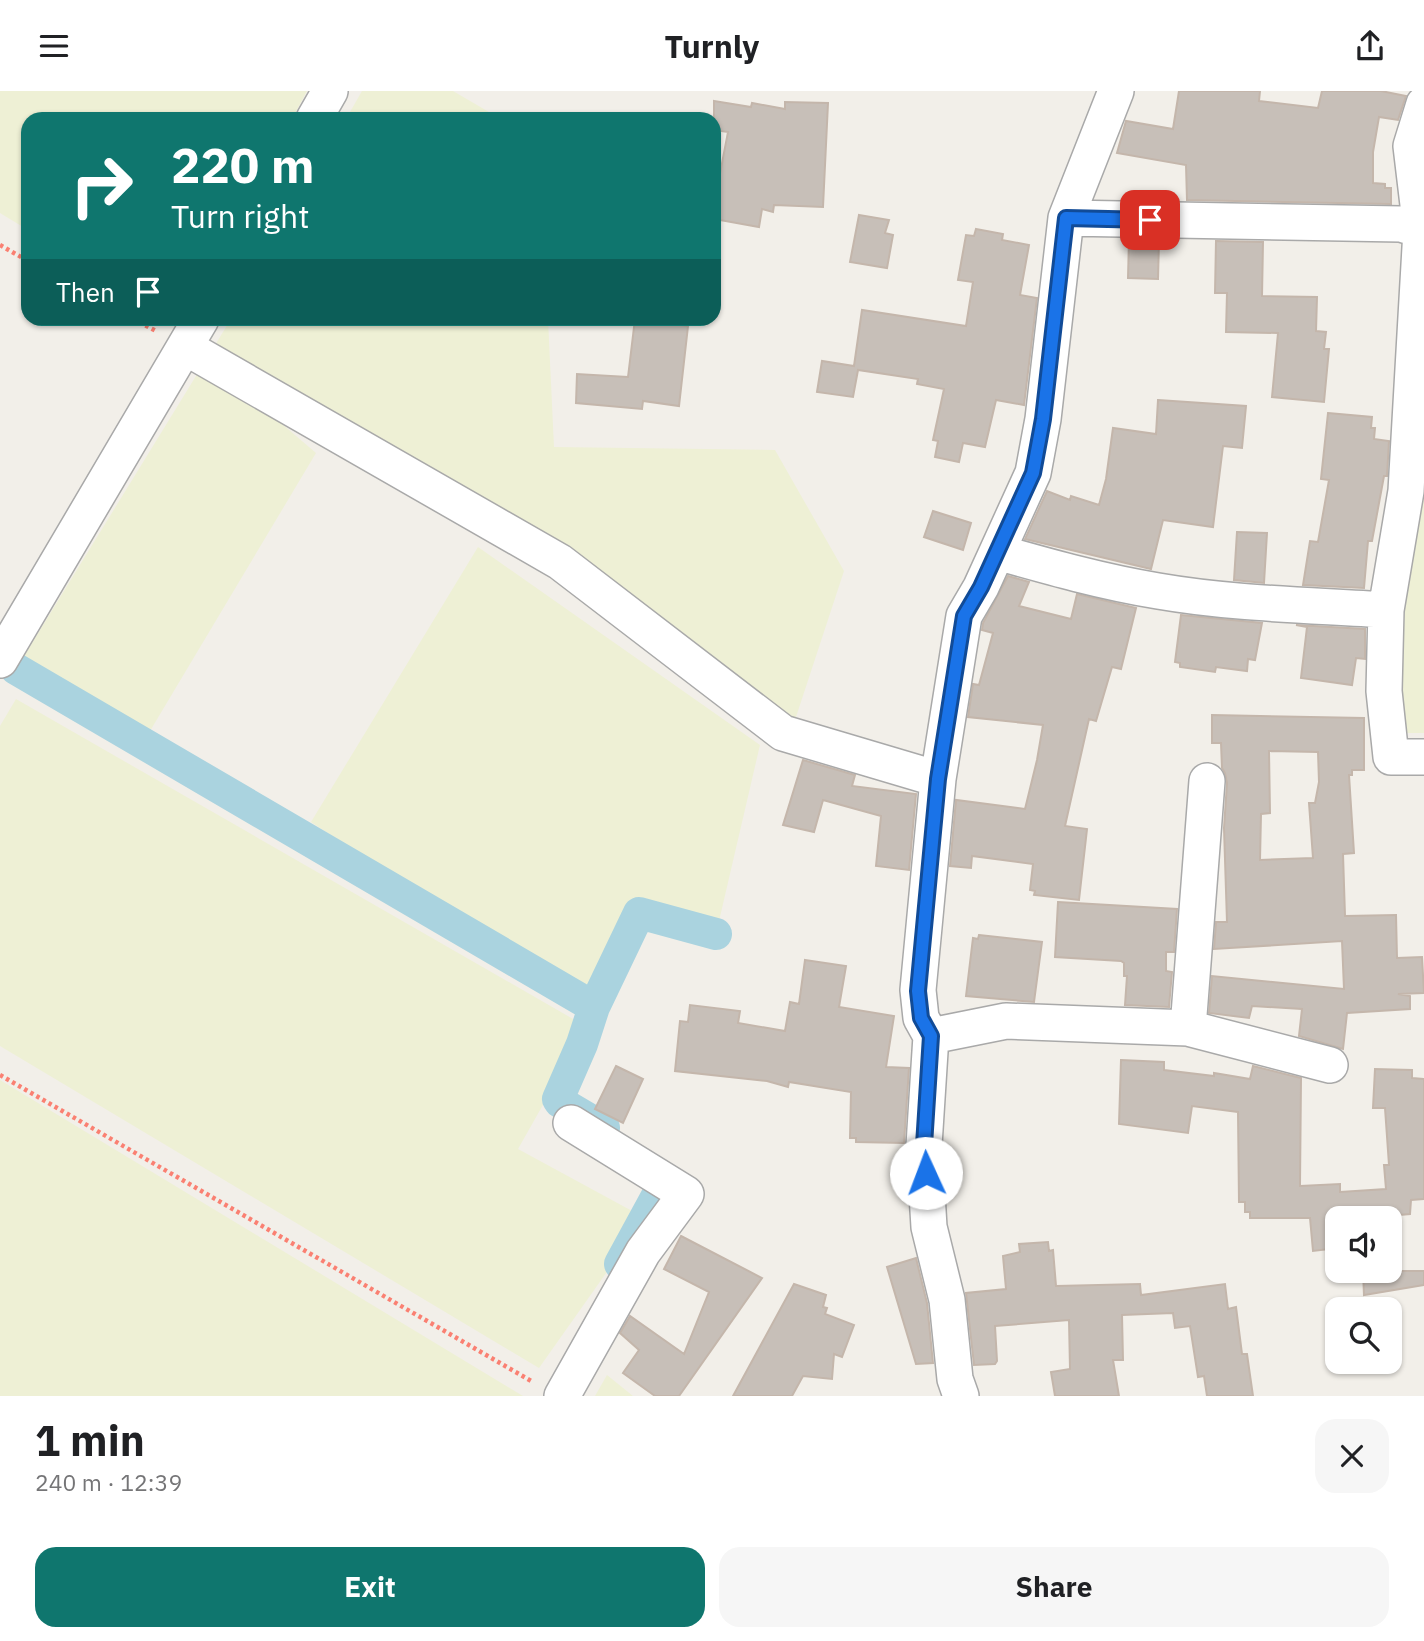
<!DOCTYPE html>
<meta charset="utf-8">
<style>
:root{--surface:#fff;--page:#f6f6f6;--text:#202124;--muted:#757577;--accent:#0f766e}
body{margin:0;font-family:"IBM Plex Sans",sans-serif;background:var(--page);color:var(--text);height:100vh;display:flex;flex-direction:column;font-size:26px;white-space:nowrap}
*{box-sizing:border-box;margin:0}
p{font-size:23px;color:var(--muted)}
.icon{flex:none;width:38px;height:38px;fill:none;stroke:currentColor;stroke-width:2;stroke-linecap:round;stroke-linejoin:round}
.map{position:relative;height:1305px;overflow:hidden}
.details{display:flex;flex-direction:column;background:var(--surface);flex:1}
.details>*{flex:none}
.banner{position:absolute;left:21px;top:21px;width:700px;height:214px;border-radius:21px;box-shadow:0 2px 5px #0004;background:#0f766e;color:#fff;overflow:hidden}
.fabs{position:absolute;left:1325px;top:1115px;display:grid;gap:14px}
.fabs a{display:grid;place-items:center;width:77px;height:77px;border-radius:14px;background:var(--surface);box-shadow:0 2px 5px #0004;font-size:35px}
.pin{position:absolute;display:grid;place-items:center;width:60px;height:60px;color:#fff;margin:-30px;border-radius:14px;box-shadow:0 4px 10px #0006}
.me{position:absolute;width:77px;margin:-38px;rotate:358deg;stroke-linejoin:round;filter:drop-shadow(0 0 5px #0008)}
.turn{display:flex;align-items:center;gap:24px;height:147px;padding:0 35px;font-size:32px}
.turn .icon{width:91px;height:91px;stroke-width:2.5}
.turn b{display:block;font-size:49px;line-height:60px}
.then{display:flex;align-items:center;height:66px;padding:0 35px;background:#0003;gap:14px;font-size:26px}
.round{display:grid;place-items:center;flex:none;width:74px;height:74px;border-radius:21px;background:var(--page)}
.summary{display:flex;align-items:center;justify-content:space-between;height:119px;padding:0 35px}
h1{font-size:42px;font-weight:800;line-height:52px}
.button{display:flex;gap:14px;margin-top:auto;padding:14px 35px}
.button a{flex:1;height:80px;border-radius:21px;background:var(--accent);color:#fff;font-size:28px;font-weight:800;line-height:80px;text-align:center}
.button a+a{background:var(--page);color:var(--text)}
header{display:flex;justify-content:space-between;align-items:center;height:91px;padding:0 35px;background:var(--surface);font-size:32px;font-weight:800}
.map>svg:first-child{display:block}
.farmland{fill:#eef0d5}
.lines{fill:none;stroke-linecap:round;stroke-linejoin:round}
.canal{stroke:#aad3df;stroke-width:32}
.building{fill:#c7bfb8;stroke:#c4b6ab;stroke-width:2;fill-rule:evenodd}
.street-casing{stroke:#a9a9a9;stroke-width:38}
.path{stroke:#fa8072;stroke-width:4.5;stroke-dasharray:3.5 3.5;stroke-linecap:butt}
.street{stroke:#fff;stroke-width:35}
.route-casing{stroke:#114b97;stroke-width:18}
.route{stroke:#1a73e8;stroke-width:12}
</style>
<header><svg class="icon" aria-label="menu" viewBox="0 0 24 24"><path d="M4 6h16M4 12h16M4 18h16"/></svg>Turnly<svg class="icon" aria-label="share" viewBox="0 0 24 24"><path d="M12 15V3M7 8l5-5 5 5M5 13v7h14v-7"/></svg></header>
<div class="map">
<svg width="1424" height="1305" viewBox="0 0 1424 1305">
<rect width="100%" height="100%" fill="#f2efe9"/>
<path class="farmland" d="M 0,0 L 307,0 L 292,28 L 28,28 L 28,139 L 0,122 Z
M 362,0 L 453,0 L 501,28 L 346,28 Z
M 231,228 L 548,228 L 554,356 L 775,359 L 844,480 L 795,629 L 212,273 L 316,362 L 150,640 L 16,578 Z
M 1424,356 L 1424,642 L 1389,642 Z
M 478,456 L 760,654 L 716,843 L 639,822 L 583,909 L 311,731 Z
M 16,608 L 587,936 L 518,1058 L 645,1127 L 539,1277 L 0,955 L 0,635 Z
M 0,989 L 523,1305 L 0,1305 Z
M 607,1284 L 633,1305 L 595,1305 Z"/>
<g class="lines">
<path class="canal" d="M 16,578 L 594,916
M 604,1037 L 560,1011 L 558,1008 L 582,953 L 594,916 L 639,822 L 716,843
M 620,1173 L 663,1094"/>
</g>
<path class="building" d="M 1179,0 L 1260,0 L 1259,10 L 1318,17 L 1322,0 L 1381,0 L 1406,5 L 1398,29 L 1379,26 L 1373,61 L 1373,92 L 1385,93 L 1385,97 L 1391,97 L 1391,113 L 1187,109 L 1186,74 L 1117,62 L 1126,30 L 1173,38 Z
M 714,10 L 751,16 L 752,12 L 785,18 L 785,11 L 828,12 L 823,116 L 774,114 L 773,121 L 762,118 L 759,136 L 714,128 L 714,99 L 716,87 L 719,88 L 728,41 L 714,39 Z
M 859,124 L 889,129 L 885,142 L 893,144 L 887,177 L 850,171 Z
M 976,138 L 1003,143 L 1002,149 L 1029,154 L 1020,204 L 1037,207 L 1024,314 L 996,309 L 985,356 L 963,352 L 959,371 L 935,366 L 938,350 L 933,349 L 944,298 L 917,293 L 918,288 L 858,279 L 853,306 L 817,301 L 822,270 L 854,275 L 862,219 L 966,235 L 973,191 L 958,189 L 966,144 L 974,145 Z
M 1129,148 L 1159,149 L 1158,188 L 1128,187 Z
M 1216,150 L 1263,151 L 1262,205 L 1317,206 L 1316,240 L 1326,241 L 1324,258 L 1329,258 L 1324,311 L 1272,306 L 1278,242 L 1226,241 L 1227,202 L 1215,202 Z
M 635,228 L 680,228 L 680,234 L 688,235 L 679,315 L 643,310 L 642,318 L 576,312 L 577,283 L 628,286 Z
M 1158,309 L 1246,315 L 1242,357 L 1223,355 L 1213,436 L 1163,429 L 1151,478 L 1025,448 L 1047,400 L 1070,409 L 1071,405 L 1099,414 L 1106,388 L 1113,337 L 1156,343 Z
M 1328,322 L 1372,326 L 1371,337 L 1375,337 L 1374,348 L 1389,350 L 1387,385 L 1384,385 L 1372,450 L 1368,450 L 1364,497 L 1303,494 L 1310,450 L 1318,451 L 1329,389 L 1321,388 Z
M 933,420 L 971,432 L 963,459 L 924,446 Z
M 1237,441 L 1267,442 L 1264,492 L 1234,489 Z
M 1008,485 L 1029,491 L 1019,515 L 1071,528 L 1077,503 L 1136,517 L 1121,578 L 1112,576 L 1096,630 L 1089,628 L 1065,735 L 1087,738 L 1079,809 L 1034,804 L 1035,800 L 1030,799 L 1033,773 L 972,765 L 971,777 L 950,775 L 956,709 L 1025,718 L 1037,669 L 1043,634 L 968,626 L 973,593 L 979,594 L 993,542 L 982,539 L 983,532 Z
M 1181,524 L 1262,532 L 1255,569 L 1248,568 L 1247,580 L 1216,576 L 1215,581 L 1180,576 L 1180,572 L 1175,571 Z
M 1296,534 L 1365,538 L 1365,568 L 1356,567 L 1352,594 L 1301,587 L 1307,536 Z
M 1212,624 L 1364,627 L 1364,679 L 1352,679 L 1352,684 L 1349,684 L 1354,762 L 1343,763 L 1345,825 L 1396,824 L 1397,867 L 1422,866 L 1424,902 L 1398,903 L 1410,905 L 1410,918 L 1347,922 L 1343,958 L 1299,945 L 1302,918 L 1252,915 L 1249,927 L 1209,922 L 1212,885 L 1344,898 L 1342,850 L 1214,858 L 1216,831 L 1227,831 L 1224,737 L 1227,692 L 1225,682 L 1222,677 L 1221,652 L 1212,652 ZM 1269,660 L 1318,661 L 1319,691 L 1315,712 L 1309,712 L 1313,767 L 1260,769 L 1261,723 L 1270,722 Z
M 803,669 L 855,684 L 852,695 L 916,703 L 909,779 L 876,775 L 881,725 L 823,709 L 814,741 L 783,734 Z
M 1058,811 L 1177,818 L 1174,861 L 1166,861 L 1166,880 L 1172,881 L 1169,916 L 1125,914 L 1127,885 L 1124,885 L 1124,872 L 1121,870 L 1055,866 Z
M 979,844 L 1042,851 L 1034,911 L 966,905 L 973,847 L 978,848 Z
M 805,869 L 846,875 L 839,916 L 894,925 L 886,976 L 909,977 L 904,1052 L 856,1051 L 856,1047 L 850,1047 L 851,1001 L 789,991 L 788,996 L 767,990 L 675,980 L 680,930 L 688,931 L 690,914 L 740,920 L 738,932 L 785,940 L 790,911 L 799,913 Z
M 1121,969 L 1164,971 L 1164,979 L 1214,985 L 1214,982 L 1250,988 L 1253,975 L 1301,987 L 1300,1095 L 1340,1093 L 1340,1101 L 1386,1098 L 1384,1074 L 1389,1074 L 1385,1017 L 1373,1017 L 1375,978 L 1412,979 L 1412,987 L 1424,988 L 1424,1108 L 1411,1109 L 1410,1123 L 1399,1124 L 1399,1127 L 1337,1127 L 1337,1157 L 1313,1160 L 1310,1127 L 1250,1127 L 1250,1121 L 1245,1121 L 1245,1111 L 1239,1111 L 1238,1021 L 1192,1015 L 1188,1042 L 1119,1033 Z
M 616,975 L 643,988 L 623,1032 L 595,1018 Z
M 681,1145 L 762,1187 L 679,1305 L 655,1305 L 623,1282 L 639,1259 L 620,1242 L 630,1225 L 684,1263 L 709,1201 L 664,1178 Z
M 1048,1151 L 1049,1160 L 1053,1159 L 1056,1195 L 1140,1193 L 1141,1204 L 1225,1193 L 1228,1218 L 1236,1216 L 1242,1263 L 1247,1263 L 1253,1305 L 1207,1305 L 1204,1285 L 1198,1286 L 1190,1235 L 1175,1237 L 1173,1222 L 1122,1224 L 1123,1269 L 1113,1269 L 1119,1305 L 1055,1305 L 1051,1281 L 1070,1278 L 1069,1229 L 995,1235 L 997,1270 L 995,1273 L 974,1274 L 966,1202 L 1006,1198 L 1003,1165 L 1020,1161 L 1019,1153 Z
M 916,1167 L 927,1212 L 933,1272 L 916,1273 L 887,1176 Z
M 1363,1180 L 1424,1180 L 1424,1194 L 1364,1204 Z
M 794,1193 L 826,1204 L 823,1216 L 827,1217 L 825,1223 L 854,1234 L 842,1266 L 834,1263 L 832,1288 L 803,1285 L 792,1305 L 733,1305 Z"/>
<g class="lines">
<defs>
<path id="street" d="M 1424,13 L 1411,55 L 1421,139 L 1406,400 L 1386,519 L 1384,600 L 1391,666 L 1424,666
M 314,28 L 330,0
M 1066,127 L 1401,133 L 1421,139
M 185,256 L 560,471 L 783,642 L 938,688
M 997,461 C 1050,476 1103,491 1158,500 C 1233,513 1310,514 1386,519
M 0,569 L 201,228
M 1188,937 L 1207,690
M 931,945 L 1006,930 L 1188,937 L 1330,974
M 562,1305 L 643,1161 L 686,1103 L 571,1032
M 961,1305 L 955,1288 L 947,1209 L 929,1136 L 924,1054 L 931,945 L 921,927 L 918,899 L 938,688 L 964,525 L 981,496 L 1033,382 L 1043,328 L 1066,127 L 1116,0"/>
</defs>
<use href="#street" class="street-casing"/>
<path class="path" d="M 0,154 L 28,170
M 133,228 L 156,240
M 0,984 L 533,1291"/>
<use href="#street" class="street"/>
</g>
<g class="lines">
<defs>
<path id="route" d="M 926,1082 L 924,1054 L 931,945 L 921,927 L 918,900 L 938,688 L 964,525 L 981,496 L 1033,382 L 1043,328 L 1066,127 L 1150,129"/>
</defs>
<use href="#route" class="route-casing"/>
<use href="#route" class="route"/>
</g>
</svg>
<div class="fabs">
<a><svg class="icon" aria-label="sound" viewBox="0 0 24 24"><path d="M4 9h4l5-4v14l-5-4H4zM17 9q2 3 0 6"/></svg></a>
<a><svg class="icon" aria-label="search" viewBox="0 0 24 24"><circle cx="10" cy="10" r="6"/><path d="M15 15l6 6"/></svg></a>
</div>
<div class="pin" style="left:1150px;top:129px;background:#d93025"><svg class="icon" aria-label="arrive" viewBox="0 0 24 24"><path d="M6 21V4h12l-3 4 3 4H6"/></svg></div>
<svg class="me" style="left:926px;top:1082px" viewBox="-20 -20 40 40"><circle r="19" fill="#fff"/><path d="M0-13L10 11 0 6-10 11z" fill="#1a73e8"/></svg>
<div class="banner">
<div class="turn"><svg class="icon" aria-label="right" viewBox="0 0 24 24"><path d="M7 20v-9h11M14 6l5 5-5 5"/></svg><div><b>220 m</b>Turn right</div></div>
<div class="then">Then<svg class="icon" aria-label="arrive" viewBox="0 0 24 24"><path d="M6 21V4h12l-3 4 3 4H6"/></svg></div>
</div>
</div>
<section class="details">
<div class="summary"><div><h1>1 min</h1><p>240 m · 12:39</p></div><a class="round"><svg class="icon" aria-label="close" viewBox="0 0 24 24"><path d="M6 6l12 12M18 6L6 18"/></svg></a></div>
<div class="button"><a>Exit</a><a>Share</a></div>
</section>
